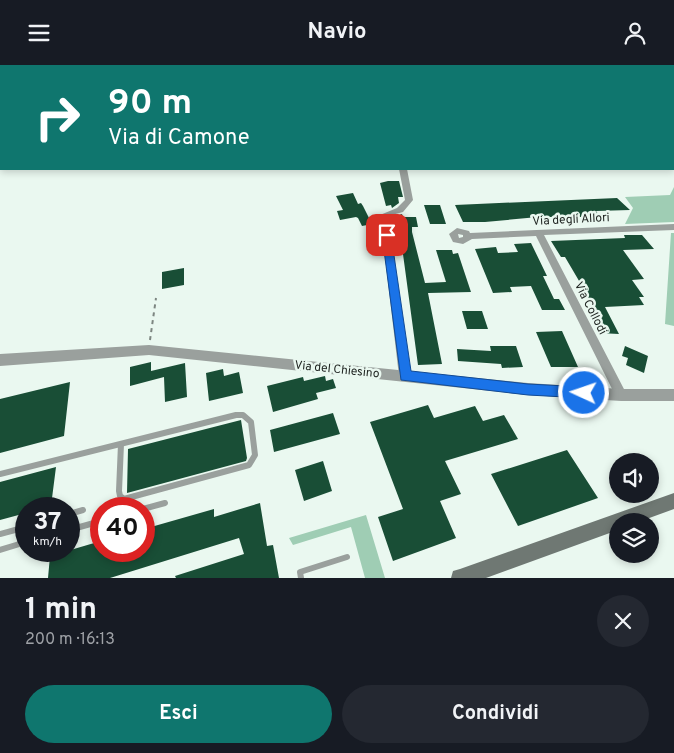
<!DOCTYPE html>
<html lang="it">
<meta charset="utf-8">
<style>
:root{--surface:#171b24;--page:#242831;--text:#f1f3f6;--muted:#9ea1a6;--accent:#0f766e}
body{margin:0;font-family:Overpass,sans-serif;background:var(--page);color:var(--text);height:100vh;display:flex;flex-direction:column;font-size:19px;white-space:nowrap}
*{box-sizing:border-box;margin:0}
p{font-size:16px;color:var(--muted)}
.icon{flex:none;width:28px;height:28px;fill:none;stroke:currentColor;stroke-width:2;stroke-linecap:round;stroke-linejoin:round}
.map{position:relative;height:513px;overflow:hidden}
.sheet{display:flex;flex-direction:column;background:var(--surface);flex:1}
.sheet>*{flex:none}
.guide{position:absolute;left:0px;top:0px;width:675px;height:105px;box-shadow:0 2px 8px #0003;background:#0f766e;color:#fff;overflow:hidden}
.controls{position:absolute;left:609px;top:388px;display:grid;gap:10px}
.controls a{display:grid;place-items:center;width:50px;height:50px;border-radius:50%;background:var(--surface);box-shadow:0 2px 8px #0003;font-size:25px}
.speed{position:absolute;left:15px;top:432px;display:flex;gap:10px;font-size:25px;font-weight:700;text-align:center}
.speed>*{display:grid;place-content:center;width:65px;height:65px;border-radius:50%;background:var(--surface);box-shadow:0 2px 8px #0003;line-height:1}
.speed small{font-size:12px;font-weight:400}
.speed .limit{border:8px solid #d22;background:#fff;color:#111}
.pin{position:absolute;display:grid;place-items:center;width:42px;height:42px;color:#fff;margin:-21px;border-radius:10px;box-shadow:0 2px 8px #0006}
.me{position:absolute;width:55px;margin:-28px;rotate:273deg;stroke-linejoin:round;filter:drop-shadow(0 0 4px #0008)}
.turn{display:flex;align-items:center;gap:18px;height:105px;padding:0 25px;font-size:22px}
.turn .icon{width:65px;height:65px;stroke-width:2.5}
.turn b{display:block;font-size:35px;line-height:42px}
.round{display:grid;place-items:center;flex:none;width:52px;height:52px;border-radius:26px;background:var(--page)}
.summary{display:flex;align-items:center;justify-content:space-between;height:85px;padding:0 25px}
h1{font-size:30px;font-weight:700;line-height:38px}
.action{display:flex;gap:10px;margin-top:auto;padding:10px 25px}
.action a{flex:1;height:58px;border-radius:30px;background:var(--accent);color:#fff;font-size:20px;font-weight:700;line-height:58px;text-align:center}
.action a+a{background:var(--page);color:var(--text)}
header{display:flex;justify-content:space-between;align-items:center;height:65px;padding:0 25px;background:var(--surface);font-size:22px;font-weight:700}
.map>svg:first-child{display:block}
.green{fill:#9fcdb4}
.building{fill:#194e36}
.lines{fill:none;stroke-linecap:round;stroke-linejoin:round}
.path{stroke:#7d8681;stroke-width:2;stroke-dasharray:4 4;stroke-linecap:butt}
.service{stroke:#9aa09d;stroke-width:6}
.minor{fill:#9aa09d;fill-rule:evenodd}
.tertiary{fill:#9aa09d;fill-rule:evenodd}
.secondary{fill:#6f7873;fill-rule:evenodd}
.route{fill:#1a73e8;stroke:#114b97}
.labels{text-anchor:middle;stroke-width:5;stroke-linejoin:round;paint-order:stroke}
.street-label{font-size:12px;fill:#202522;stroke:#eaf8f0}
</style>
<header><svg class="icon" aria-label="menu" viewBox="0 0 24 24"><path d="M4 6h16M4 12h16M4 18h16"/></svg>Navio<svg class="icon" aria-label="person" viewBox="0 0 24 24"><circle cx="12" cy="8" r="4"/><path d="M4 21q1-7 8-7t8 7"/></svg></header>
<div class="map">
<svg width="674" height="513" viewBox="0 0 674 513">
<rect width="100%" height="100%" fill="#eaf8f0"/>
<path class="green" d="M 674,122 L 674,157 L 625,159 L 633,143 L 625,132 L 670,130 Z
M 671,168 L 674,168 L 674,261 L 665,259 Z
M 366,450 L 385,513 L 365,513 L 351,462 L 293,480 L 289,473 Z"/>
<path class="building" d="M 388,116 L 399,116 L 403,132 L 398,132 L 399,138 L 392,143 L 391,140 L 386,141 L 380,118 Z
M 353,128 L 358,139 L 361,138 L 363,141 L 372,159 L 362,161 L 358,153 L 356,152 L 340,155 L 337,146 L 343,145 L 336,131 Z
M 617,133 L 630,145 L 596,146 L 600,152 L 538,152 L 485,157 L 463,157 L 455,140 Z
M 424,140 L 440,140 L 446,159 L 430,159 Z
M 402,149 L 403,152 L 416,152 L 418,162 L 412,162 L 412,167 L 425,218 L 446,217 L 436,185 L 452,185 L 453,189 L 458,188 L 471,227 L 428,228 L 442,299 L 418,300 L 400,167 L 396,167 L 393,152 Z
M 624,170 L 642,170 L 654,184 L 623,185 L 644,214 L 632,215 L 644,232 L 639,232 L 644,240 L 605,242 L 619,269 L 599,268 L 590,250 L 597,250 L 583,226 L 585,226 L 565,192 L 561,192 L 551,176 L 625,173 Z
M 531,178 L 547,211 L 543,211 L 554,234 L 559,234 L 565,245 L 542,245 L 531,221 L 510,222 L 512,227 L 493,228 L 475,184 L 496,182 L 498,188 L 518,187 L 514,179 Z
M 184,203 L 184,220 L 162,224 L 162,207 Z
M 462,246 L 482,246 L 488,264 L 467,264 Z
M 562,266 L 578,302 L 551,302 L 536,267 Z
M 490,281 L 516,281 L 523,302 L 502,303 L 501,299 L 458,296 L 457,284 L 491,286 Z
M 625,281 L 648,291 L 644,308 L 626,300 L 628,293 L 622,291 Z
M 151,297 L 151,306 L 185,298 L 187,332 L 165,337 L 164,312 L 130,321 L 130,302 Z
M 223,304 L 224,311 L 239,307 L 243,328 L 209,336 L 206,308 Z
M 325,311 L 326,316 L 333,314 L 336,323 L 316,328 L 318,334 L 273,347 L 267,321 L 303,312 L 304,316 Z
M 70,317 L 64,371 L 0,388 L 0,334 Z
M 428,340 L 434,353 L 475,341 L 483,356 L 504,350 L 518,374 L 445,396 L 461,429 L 440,436 L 456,473 L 393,496 L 378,452 L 403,444 L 370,357 Z
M 333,348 L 340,369 L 274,387 L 270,365 Z
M 241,355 L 247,393 L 246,396 L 127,428 L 128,384 Z
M 567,385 L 598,433 L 518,461 L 491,409 Z
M 323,396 L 332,426 L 304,436 L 295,405 Z
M 56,402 L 51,441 L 42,444 L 26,444 L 26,448 L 0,455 L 0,417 Z
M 260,438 L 267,481 L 273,480 L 279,513 L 176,513 L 175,511 L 244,489 L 239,473 L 110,513 L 48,513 L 50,491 L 101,476 L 101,486 L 144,486 L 144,464 L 214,444 L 214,452 Z"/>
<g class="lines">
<path class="path" d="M 150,275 L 156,233"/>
<path class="service" d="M 0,409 L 236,350 L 243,350 L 251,357 L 255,390 L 249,400 L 124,434 L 120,431 L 119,426 L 121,379
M 143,444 L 165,438
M 69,449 L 83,445
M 69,465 L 101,456
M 0,469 L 26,462
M 0,485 L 26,477
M 301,513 L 300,507 L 347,492"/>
<path class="minor" d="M 383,0 L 389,0 L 389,1 L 384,1 Z
M 399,104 L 407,104 L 413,135 L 403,147 L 388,151 L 411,311 L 409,314 L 405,316 L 401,314 L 399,311 L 380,150 L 397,143 L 405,135 Z
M 674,159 L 674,165 L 544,170 L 625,326 L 627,330 L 625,334 L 621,335 L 617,334 L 536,171 L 472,174 L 463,179 L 453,177 L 449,169 L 457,163 L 469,166 L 470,168 ZM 458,169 L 463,170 L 463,172 L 459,173 Z"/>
<path class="tertiary" d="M 149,280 L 528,318 L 621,324 L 674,324 L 674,336 L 621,336 L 528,330 L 149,290 L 0,301 L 0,289 Z"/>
<path class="secondary" d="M 674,428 L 674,444 L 641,456 L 618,456 L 618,465 L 486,513 L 451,513 L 453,506 L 460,504 Z"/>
</g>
<path class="route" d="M 387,167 L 391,170 L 411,306 L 528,319 L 584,322 L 589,323 L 591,328 L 589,332 L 584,333 L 528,330 L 401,315 L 382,170 Z"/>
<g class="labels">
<g class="street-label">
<text transform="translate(571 154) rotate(-3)" y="4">Via degli Allori</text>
<text transform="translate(591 243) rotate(63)" y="4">Via Collodi</text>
<text transform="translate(337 304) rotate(6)" y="4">Via del Chiesino</text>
</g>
</g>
</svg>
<div class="controls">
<a><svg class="icon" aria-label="sound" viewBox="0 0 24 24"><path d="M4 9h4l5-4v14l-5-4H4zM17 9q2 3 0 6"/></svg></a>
<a><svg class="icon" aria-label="layers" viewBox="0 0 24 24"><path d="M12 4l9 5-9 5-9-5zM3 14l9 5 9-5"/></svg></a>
</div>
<div class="speed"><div>37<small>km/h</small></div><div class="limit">40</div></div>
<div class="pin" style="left:387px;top:170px;background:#d93025"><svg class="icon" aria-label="arrive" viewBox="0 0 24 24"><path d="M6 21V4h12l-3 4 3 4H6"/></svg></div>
<svg class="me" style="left:584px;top:328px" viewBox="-20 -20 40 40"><circle r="17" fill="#1a73e8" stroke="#fff" stroke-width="3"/><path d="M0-11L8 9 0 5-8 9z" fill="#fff"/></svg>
<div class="guide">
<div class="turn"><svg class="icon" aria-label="right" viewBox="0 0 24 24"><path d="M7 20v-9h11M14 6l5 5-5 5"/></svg><div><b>90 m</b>Via di Camone</div></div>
</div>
</div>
<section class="sheet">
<div class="summary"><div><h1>1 min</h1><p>200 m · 16:13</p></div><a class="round"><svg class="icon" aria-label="close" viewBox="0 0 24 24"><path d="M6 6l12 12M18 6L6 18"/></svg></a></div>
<div class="action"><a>Esci</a><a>Condividi</a></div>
</section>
